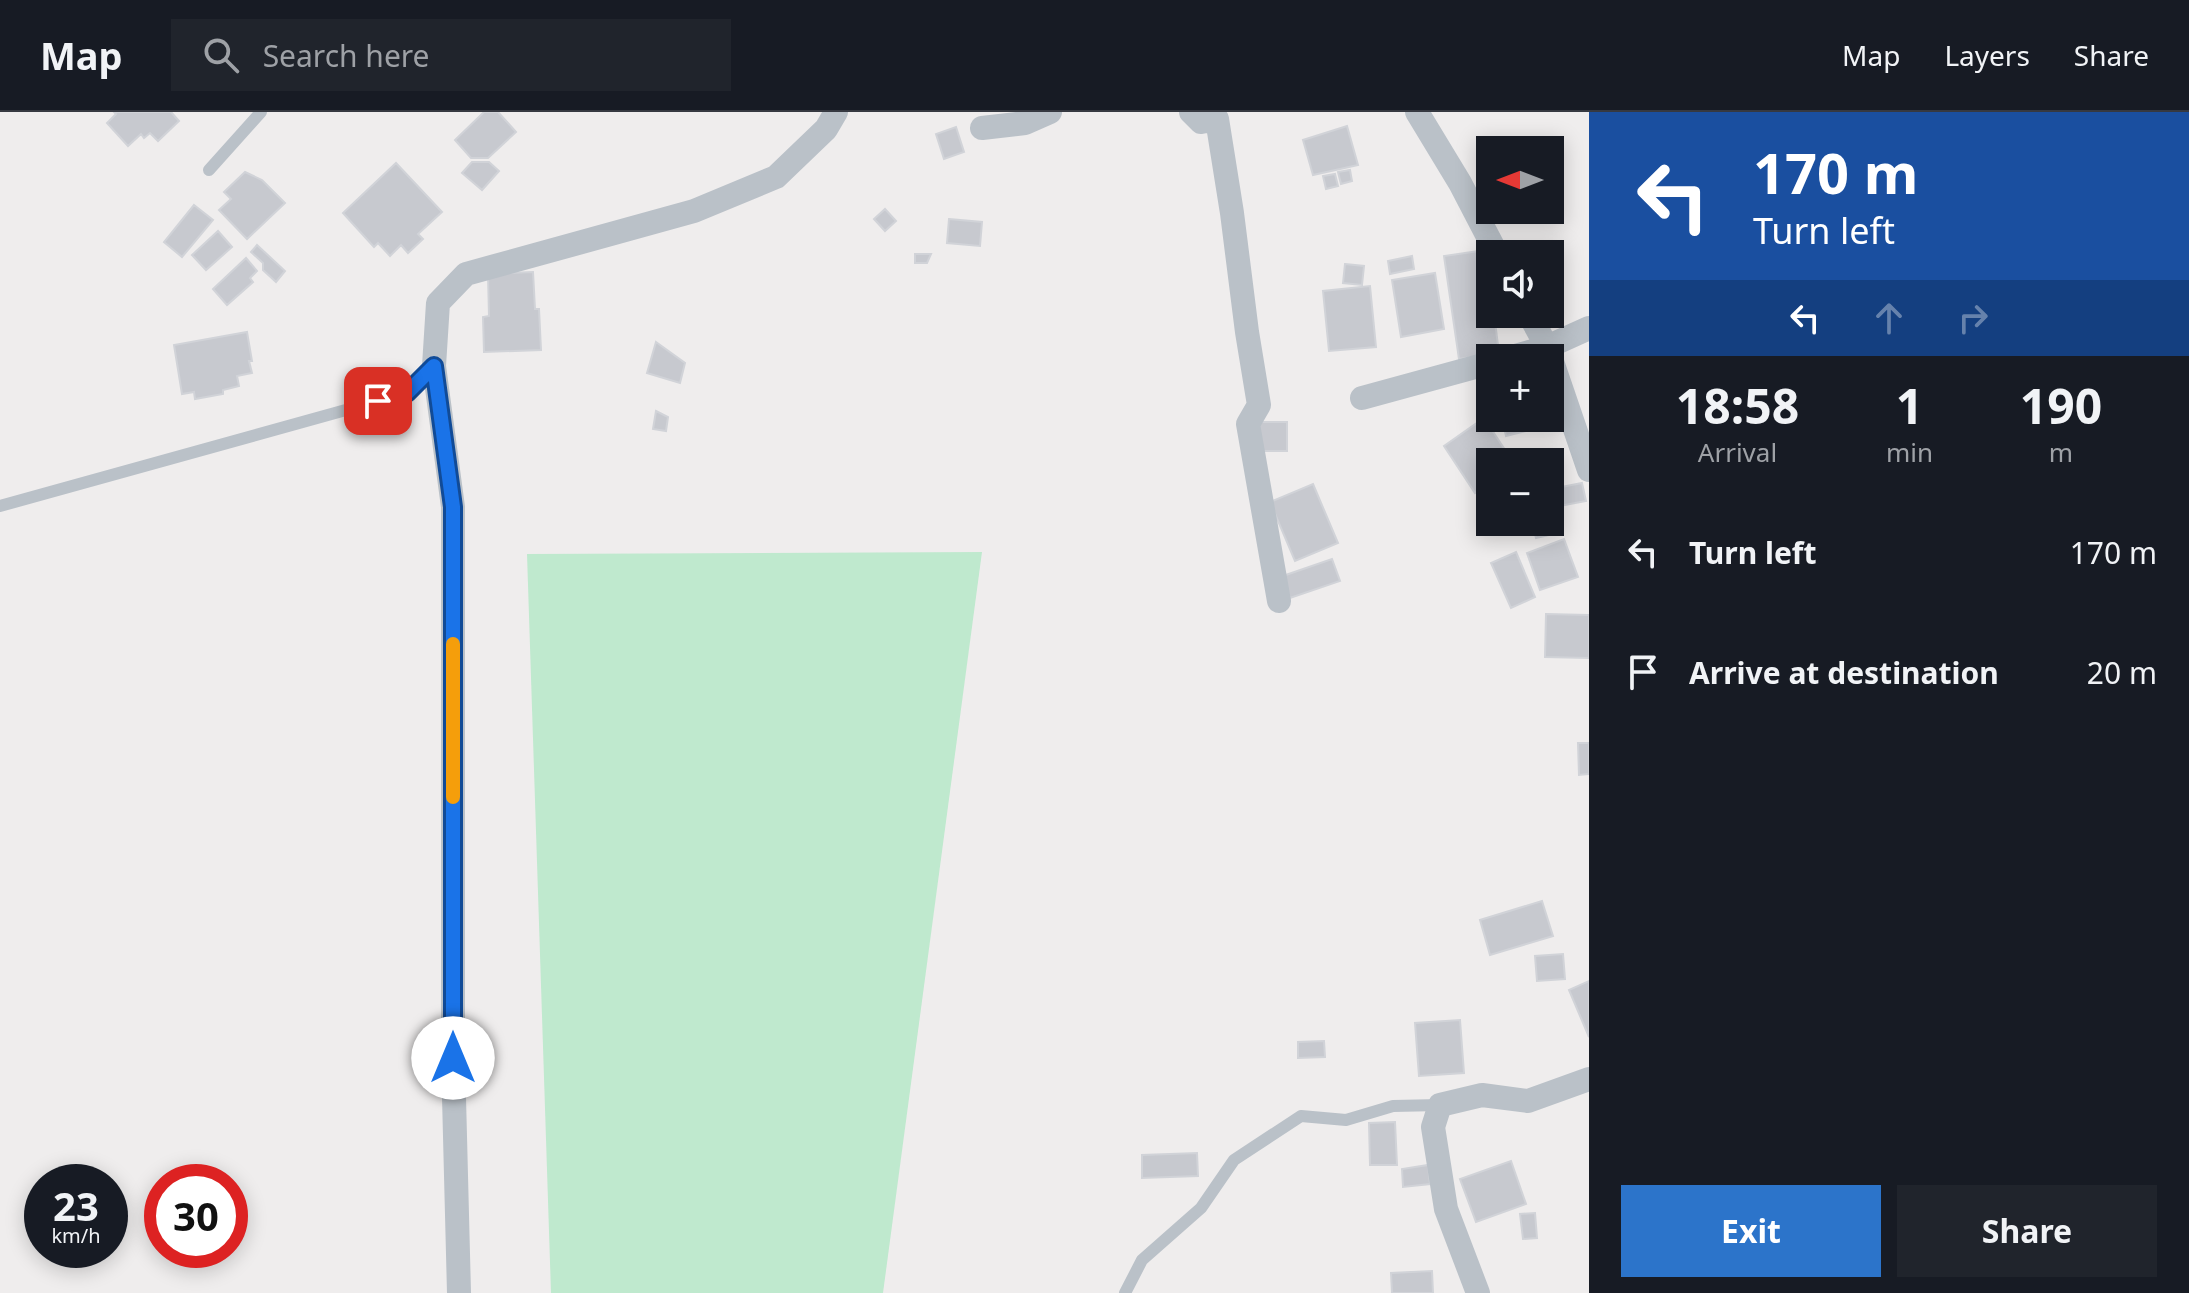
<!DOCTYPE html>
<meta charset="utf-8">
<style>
:root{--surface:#171b24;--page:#20242c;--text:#f1f3f6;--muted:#9ea1a6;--line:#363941;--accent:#2c74ca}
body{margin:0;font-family:"Noto Sans",sans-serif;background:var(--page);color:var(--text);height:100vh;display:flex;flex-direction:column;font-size:30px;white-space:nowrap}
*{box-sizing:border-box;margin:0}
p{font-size:26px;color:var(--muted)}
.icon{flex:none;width:44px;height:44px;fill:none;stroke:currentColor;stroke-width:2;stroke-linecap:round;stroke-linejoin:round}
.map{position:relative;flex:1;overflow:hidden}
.drawer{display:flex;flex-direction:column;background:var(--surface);width:600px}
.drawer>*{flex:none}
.top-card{background:#1a4fa0;color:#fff;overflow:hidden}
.needle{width:52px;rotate:270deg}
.tools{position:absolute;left:1476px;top:24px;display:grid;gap:16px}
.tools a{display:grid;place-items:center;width:88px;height:88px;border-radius:0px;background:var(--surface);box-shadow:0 4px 20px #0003;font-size:40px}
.speed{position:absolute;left:24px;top:1052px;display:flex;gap:16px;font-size:40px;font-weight:700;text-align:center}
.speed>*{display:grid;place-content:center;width:104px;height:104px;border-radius:50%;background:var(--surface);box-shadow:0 4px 20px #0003;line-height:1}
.speed small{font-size:20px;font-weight:400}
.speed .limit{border:12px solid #d22;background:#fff;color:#111}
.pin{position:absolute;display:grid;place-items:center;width:68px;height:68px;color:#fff;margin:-34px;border-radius:16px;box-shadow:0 4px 12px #0006}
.me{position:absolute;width:88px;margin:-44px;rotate:0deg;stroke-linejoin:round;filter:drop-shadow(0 0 6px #0008)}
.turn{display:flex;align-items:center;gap:28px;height:168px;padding:0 32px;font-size:36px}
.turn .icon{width:104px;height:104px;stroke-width:2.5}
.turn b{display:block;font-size:56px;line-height:68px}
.lanes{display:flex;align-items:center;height:76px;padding:0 32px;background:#0003;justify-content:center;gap:40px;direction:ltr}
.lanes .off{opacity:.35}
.eta{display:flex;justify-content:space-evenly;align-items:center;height:136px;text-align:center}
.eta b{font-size:48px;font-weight:700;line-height:56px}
.cta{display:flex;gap:16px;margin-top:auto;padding:16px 32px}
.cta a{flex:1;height:92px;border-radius:0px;background:var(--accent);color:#fff;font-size:32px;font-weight:700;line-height:92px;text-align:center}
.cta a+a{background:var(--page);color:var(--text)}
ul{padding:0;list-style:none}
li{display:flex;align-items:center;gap:24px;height:120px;padding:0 32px}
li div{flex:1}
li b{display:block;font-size:30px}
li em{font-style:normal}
header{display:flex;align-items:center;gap:48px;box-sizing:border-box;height:112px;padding:0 40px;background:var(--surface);border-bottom:2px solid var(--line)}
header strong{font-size:38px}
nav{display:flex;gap:44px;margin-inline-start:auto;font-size:28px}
.search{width:560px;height:72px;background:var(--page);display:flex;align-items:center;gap:20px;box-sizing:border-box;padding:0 28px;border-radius:0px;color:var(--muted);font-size:30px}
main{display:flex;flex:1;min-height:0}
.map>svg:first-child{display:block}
.green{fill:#bfe9ce}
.building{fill:#c7c9cf;stroke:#d1d3d8;stroke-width:2}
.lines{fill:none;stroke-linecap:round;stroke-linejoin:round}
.lane{stroke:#bac1c8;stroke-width:12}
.street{stroke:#bac1c8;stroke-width:24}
.route-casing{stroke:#114b97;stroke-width:20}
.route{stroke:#1a73e8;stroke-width:14}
.slow{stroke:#f59e0b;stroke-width:14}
</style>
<header>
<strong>Map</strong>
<div class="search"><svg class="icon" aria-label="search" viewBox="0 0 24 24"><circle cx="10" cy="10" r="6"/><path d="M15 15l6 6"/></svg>Search here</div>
<nav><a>Map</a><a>Layers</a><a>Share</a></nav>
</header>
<main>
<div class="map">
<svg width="1589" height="1181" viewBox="0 0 1589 1181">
<rect width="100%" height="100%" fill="#efeded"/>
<path class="green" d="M 982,440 L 883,1181 L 551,1181 L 527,442 Z"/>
<path class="building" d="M 114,0 L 171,0 L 179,9 L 158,29 L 150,21 L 144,26 L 141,22 L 128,34 L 107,11 L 116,2 Z
M 484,0 L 498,0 L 516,20 L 488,46 L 471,46 L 455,28 Z
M 1347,14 L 1358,53 L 1313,63 L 1303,28 Z
M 956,15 L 964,40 L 944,47 L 936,22 Z
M 472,50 L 489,50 L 499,59 L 482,78 L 462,61 Z
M 396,51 L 442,100 L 418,122 L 423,127 L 408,141 L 401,133 L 390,144 L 378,131 L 374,135 L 343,101 Z
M 1350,58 L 1352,69 L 1341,72 L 1338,60 Z
M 245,60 L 262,68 L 285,91 L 247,127 L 219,98 L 231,87 L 224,80 Z
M 1335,62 L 1338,74 L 1326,77 L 1323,64 Z
M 194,93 L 213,108 L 182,145 L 164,130 Z
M 885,97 L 896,109 L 885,119 L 874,107 Z
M 949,107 L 982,110 L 980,134 L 947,131 Z
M 218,119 L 232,135 L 206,158 L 192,143 Z
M 257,133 L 285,159 L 276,170 L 263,158 L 263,151 L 251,140 Z
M 1486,138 L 1489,157 L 1487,157 L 1490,176 L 1490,202 L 1494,202 L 1499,241 L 1459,247 L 1444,144 Z
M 915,142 L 931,142 L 927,151 L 915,151 Z
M 1412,144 L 1414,157 L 1390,162 L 1388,149 Z
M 246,146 L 257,159 L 250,166 L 253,170 L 227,193 L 213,177 Z
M 1345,152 L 1364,154 L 1362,173 L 1343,171 Z
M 533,160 L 535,197 L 539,197 L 541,238 L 484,240 L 483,205 L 489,204 L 488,162 Z
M 1435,161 L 1444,217 L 1401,225 L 1392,168 Z
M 1370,174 L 1376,235 L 1329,239 L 1323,179 Z
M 247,220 L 252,249 L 249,249 L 252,261 L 237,264 L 239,274 L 223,278 L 223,282 L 195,287 L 194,280 L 182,282 L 174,233 Z
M 656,230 L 685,251 L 680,271 L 647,261 Z
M 656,299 L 668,305 L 666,319 L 653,317 Z
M 1484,306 L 1513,350 L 1490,350 L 1490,371 L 1475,381 L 1444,334 Z
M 1502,306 L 1535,306 L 1538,316 L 1506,324 Z
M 1259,310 L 1287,310 L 1287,339 L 1259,339 Z
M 1582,371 L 1586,389 L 1554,395 L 1551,377 Z
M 1313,372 L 1338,431 L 1295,449 L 1270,390 Z
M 1550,407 L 1553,422 L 1536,426 L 1532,410 L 1550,410 Z
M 1564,427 L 1578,465 L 1540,478 L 1527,441 Z
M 1516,440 L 1535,485 L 1511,496 L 1491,451 Z
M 1332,447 L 1340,469 L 1290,486 L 1283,464 Z
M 1546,502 L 1589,503 L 1589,546 L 1545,545 Z
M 1578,631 L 1589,631 L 1589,662 L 1579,663 Z
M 1542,789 L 1553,824 L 1490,843 L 1480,808 Z
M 1563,842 L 1565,867 L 1537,869 L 1535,844 Z
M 1589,869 L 1589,925 L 1569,878 Z
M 1460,908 L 1464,961 L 1419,964 L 1415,911 Z
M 1324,929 L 1325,945 L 1298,946 L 1298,930 Z
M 1395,1010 L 1397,1053 L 1370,1053 L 1369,1011 Z
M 1197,1041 L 1198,1064 L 1142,1066 L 1142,1043 Z
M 1511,1049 L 1526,1092 L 1476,1110 L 1460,1067 Z
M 1428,1053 L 1430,1072 L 1403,1075 L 1402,1057 Z
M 1535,1101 L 1537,1126 L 1523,1127 L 1520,1102 Z
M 1432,1159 L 1433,1181 L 1392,1181 L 1391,1161 Z"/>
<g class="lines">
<path class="lane" d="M 209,58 L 261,0
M 0,394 L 407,281 L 434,254
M 1125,1181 L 1142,1148 L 1201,1096 L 1234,1048 L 1301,1004 L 1346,1008 L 1393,994 L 1440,993"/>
<path class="street" d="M 1191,0 L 1201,10 L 1217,7 L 1232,101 L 1247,220 L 1259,293 L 1248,312 L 1279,489
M 1417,0 L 1460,71 L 1497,142
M 982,16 L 1025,11 L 1050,0
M 1529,202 L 1547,235 L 1589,358
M 1508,246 L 1547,235 L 1589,216
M 1362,286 L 1490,251
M 459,1181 L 453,946 L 453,395 L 434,254 L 438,191 L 466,162 L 694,99 L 776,65 L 826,17 L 836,0
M 1478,1181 L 1446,1097 L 1433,1015 L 1440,993 L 1482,983 L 1528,989 L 1589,967"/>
</g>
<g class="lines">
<defs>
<path id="route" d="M 378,289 L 407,281 L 434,254 L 453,395 L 453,946"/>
</defs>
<use href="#route" class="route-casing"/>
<use href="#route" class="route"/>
<path class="slow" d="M 453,532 L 453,685"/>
</g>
</svg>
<div class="tools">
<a><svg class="needle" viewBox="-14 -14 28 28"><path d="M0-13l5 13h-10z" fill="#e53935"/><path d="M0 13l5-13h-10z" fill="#9ea1a6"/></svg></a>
<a><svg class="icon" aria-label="sound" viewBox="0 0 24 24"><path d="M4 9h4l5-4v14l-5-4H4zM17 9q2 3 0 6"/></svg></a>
<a>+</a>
<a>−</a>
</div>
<div class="speed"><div>23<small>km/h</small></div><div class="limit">30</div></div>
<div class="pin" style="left:378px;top:289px;background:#d93025"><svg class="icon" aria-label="arrive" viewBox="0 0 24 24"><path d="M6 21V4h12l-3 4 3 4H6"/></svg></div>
<svg class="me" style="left:453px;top:946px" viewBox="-20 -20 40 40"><circle r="19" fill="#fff"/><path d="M0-13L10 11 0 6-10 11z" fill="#1a73e8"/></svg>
</div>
<section class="drawer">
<div class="top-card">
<div class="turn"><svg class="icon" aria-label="left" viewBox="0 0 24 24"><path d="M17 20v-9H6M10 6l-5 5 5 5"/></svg><div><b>170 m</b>Turn left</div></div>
<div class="lanes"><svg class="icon" aria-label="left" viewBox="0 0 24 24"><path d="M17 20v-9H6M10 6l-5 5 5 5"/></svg><svg class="icon off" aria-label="ahead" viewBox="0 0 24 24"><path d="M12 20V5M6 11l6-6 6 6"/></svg><svg class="icon off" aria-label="right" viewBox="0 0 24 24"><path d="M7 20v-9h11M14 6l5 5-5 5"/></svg></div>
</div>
<div class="eta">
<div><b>18:58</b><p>Arrival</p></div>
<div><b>1</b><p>min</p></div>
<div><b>190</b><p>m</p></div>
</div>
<ul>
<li><svg class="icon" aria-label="left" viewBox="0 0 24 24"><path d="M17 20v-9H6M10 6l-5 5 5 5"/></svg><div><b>Turn left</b></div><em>170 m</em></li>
<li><svg class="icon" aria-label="arrive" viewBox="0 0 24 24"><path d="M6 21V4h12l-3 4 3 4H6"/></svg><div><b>Arrive at destination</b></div><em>20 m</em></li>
</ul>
<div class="cta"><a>Exit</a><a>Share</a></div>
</section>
</main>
